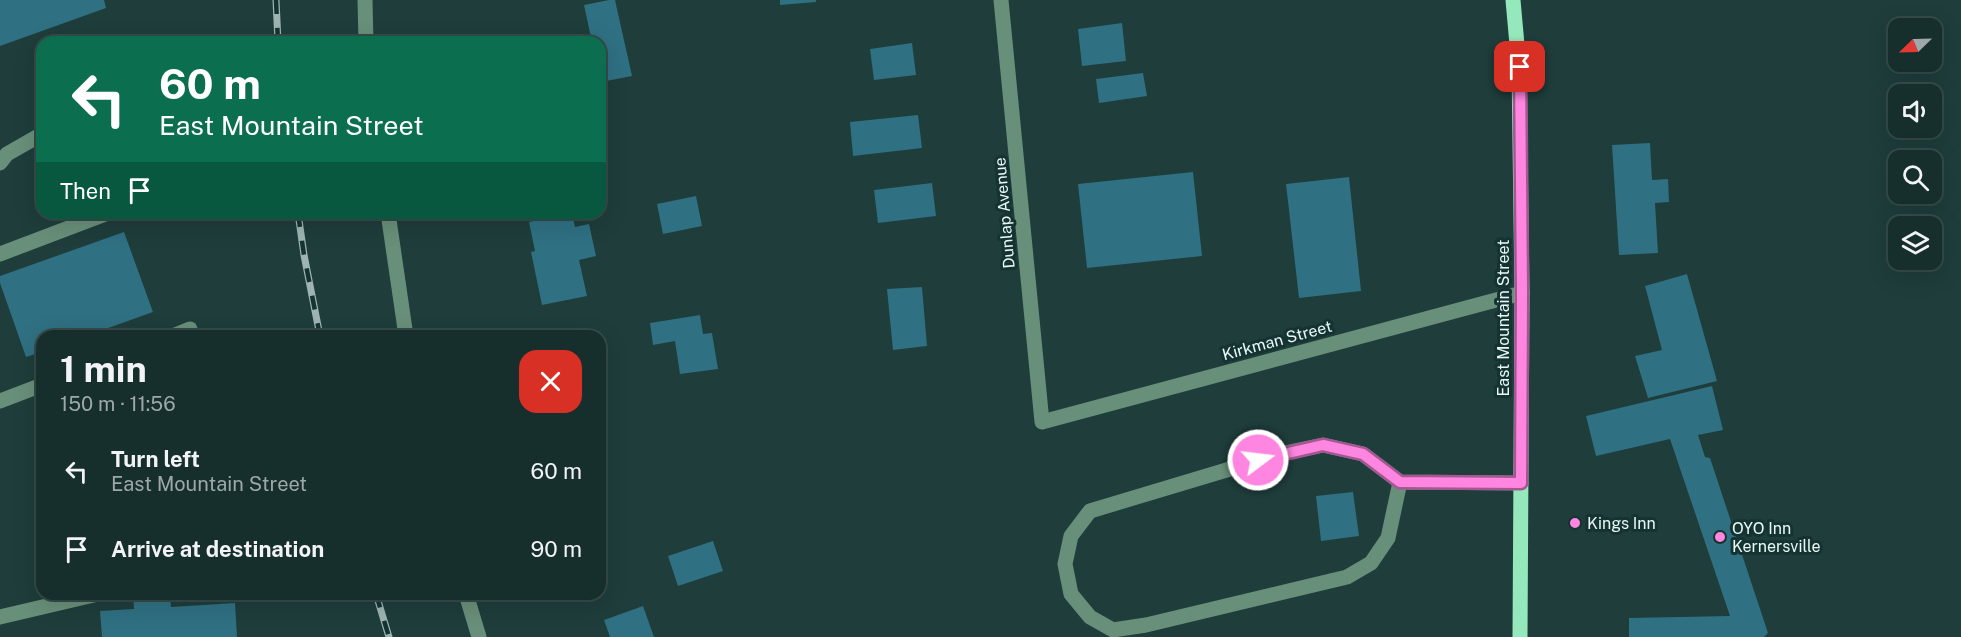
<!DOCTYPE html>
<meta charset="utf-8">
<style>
:root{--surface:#162e2c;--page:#233a38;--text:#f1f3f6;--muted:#9ea8a9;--line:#354a48}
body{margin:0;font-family:"Public Sans",sans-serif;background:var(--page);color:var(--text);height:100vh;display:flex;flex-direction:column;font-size:22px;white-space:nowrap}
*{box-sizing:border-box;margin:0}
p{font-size:20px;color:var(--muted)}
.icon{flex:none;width:33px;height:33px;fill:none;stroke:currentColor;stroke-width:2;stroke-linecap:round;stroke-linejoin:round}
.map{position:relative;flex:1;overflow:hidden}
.details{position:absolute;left:36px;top:330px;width:570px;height:270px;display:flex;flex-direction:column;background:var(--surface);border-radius:18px;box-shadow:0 6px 24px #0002,0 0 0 2px var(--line)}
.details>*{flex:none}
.top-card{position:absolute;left:36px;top:36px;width:570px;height:183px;border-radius:18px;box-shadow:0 6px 24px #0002,0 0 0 2px var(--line);background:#0b6e4f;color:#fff;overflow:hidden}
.needle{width:39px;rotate:247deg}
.buttons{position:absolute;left:1888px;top:18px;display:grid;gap:12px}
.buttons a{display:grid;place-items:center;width:54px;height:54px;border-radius:12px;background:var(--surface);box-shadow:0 6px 24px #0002,0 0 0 2px var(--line);font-size:30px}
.pin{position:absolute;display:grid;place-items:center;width:51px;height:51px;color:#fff;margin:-26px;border-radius:12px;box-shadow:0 3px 9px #0006}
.me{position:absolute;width:66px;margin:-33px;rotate:75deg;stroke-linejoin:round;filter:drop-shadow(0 0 4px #0008)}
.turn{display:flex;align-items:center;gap:21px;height:126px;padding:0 24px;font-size:27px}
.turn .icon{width:78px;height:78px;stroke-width:2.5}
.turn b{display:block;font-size:42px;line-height:51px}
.then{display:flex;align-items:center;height:57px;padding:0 24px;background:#0003;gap:12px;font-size:22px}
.round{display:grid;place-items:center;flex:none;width:63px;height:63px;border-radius:18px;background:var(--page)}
.headline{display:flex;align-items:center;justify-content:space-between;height:102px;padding:0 24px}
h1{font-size:36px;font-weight:700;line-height:45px}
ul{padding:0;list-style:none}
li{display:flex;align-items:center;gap:18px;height:78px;padding:0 24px}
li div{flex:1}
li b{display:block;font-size:22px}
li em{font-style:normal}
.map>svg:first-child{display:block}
.building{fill:#2f7082}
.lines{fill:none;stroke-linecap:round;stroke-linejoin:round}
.minor{stroke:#688f7a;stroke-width:15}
.major{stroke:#95e7bc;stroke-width:15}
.rail-casing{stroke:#9db4b2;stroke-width:7}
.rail{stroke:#143331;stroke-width:4.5;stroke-dasharray:14;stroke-linecap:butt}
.route-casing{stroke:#a55792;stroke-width:15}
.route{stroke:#fe86e0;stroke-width:10}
.poi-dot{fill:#fe86e0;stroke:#143331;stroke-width:2}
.labels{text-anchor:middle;stroke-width:6;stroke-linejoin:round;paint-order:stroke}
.street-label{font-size:16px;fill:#e7f8f6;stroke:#143331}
.poi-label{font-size:16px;fill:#e7f8f6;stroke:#143331;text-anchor:start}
</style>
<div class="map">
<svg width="1961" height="637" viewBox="0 0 1961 637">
<rect width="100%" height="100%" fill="#1e3d3b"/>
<path class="building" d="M 0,0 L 104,0 L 106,8 L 0,46 Z
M 609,0 L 615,0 L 632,76 L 601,82 L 600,42 L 592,42 L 584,5 Z
M 780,0 L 816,0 L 816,2 L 780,5 Z
M 1122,23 L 1126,61 L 1082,66 L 1078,29 Z
M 912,43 L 916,75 L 874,80 L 870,49 Z
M 1143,73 L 1147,96 L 1099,103 L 1096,79 Z
M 918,115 L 922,148 L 853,156 L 850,122 Z
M 1650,143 L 1652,180 L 1668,179 L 1669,202 L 1655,203 L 1658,253 L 1619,255 L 1612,145 Z
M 1193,172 L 1202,256 L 1087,268 L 1078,184 Z
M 1349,177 L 1361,291 L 1299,298 L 1286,184 Z
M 932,183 L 936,216 L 878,223 L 874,190 Z
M 696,196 L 702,226 L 663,234 L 657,204 Z
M 572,213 L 575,227 L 589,224 L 596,256 L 579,260 L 587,296 L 542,305 L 531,252 L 535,251 L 529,222 Z
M 124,232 L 153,312 L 86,336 L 42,336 L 42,352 L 26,357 L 0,283 L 0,276 Z
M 1687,274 L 1717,381 L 1648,398 L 1635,356 L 1662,350 L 1645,286 Z
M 922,287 L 927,346 L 893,350 L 887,289 Z
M 700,315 L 703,334 L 712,333 L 718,369 L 680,374 L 675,341 L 653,345 L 650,323 Z
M 1712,386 L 1723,430 L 1698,435 L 1705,457 L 1710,458 L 1768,633 L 1764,637 L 1629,637 L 1629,618 L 1730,616 L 1670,439 L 1596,456 L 1586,416 Z
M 1353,492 L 1359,536 L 1321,541 L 1316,496 Z
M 713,541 L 723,571 L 678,586 L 668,556 Z
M 133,594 L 170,594 L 171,607 L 235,603 L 237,637 L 102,637 L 100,611 L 134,609 Z
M 643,606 L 654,637 L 610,637 L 604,620 Z"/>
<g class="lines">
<path class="minor" d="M 365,0 L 366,42
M 1001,0 L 1042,422 L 1522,293
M 0,163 L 7,154 L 42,134
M 388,213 L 406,336
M 0,254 L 108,213
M 173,336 L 190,329
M 0,401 L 42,385
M 1400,482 L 1388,538 L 1371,563 L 1347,577 L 1146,625 L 1113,630 L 1090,617 L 1071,594 L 1065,564 L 1071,536 L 1090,511 L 1280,454 L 1323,445 L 1363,454 L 1400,482 L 1521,483
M 466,594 L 479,637
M 0,617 L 98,594"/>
<path class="major" d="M 1513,0 L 1519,67 L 1522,293 L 1520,637"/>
<defs>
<path id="rail" d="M 276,0 L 278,42
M 298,213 L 304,255 L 320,336
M 376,594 L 389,637"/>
</defs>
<use href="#rail" class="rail-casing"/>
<use href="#rail" class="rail"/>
</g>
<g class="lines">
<defs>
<path id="route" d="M 1258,460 L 1323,445 L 1363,454 L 1400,482 L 1521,483 L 1522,293 L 1520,67"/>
</defs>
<use href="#route" class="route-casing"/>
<use href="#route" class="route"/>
</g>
<g class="poi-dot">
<circle cx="1575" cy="523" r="6"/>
<circle cx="1720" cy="537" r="6"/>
</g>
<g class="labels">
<g class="street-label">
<text transform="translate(1004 213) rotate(-95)" y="6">Dunlap Avenue</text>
<text transform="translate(1503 318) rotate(-90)" y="6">East Mountain Street</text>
<text transform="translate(1277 340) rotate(-15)" y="6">Kirkman Street</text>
</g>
<g class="poi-label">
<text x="1587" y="529">Kings Inn</text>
<text x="1732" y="534">OYO Inn<tspan x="1732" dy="18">Kernersville</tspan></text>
</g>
</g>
</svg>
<div class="buttons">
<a><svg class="needle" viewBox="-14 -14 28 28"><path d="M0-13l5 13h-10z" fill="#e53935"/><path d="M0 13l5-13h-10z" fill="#9ea8a9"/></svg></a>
<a><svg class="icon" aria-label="sound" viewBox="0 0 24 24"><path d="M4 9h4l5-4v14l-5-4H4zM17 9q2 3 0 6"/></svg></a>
<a><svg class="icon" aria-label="search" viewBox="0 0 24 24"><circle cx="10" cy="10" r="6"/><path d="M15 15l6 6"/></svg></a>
<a><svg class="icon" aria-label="layers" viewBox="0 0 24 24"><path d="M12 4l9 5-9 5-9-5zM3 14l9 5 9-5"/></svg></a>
</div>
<div class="pin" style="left:1520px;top:67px;background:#d93025"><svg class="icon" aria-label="arrive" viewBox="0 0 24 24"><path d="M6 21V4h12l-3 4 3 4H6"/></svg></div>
<svg class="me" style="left:1258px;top:460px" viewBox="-20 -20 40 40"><circle r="17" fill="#fe86e0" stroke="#fff" stroke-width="3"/><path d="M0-11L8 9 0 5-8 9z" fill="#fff"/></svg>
<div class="top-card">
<div class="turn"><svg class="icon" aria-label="left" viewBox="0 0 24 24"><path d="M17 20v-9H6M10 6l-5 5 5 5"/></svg><div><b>60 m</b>East Mountain Street</div></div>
<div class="then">Then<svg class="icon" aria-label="arrive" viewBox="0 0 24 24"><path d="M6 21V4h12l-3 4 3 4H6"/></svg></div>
</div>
<section class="details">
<div class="headline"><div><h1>1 min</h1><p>150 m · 11:56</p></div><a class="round" style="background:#d93025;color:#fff"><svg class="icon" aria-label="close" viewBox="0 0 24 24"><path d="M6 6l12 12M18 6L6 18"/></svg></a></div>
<ul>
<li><svg class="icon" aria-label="left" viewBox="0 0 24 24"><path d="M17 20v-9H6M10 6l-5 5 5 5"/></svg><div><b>Turn left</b><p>East Mountain Street</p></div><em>60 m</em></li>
<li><svg class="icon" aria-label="arrive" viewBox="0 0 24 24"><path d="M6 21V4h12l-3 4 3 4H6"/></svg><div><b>Arrive at destination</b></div><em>90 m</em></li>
</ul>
</section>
</div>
